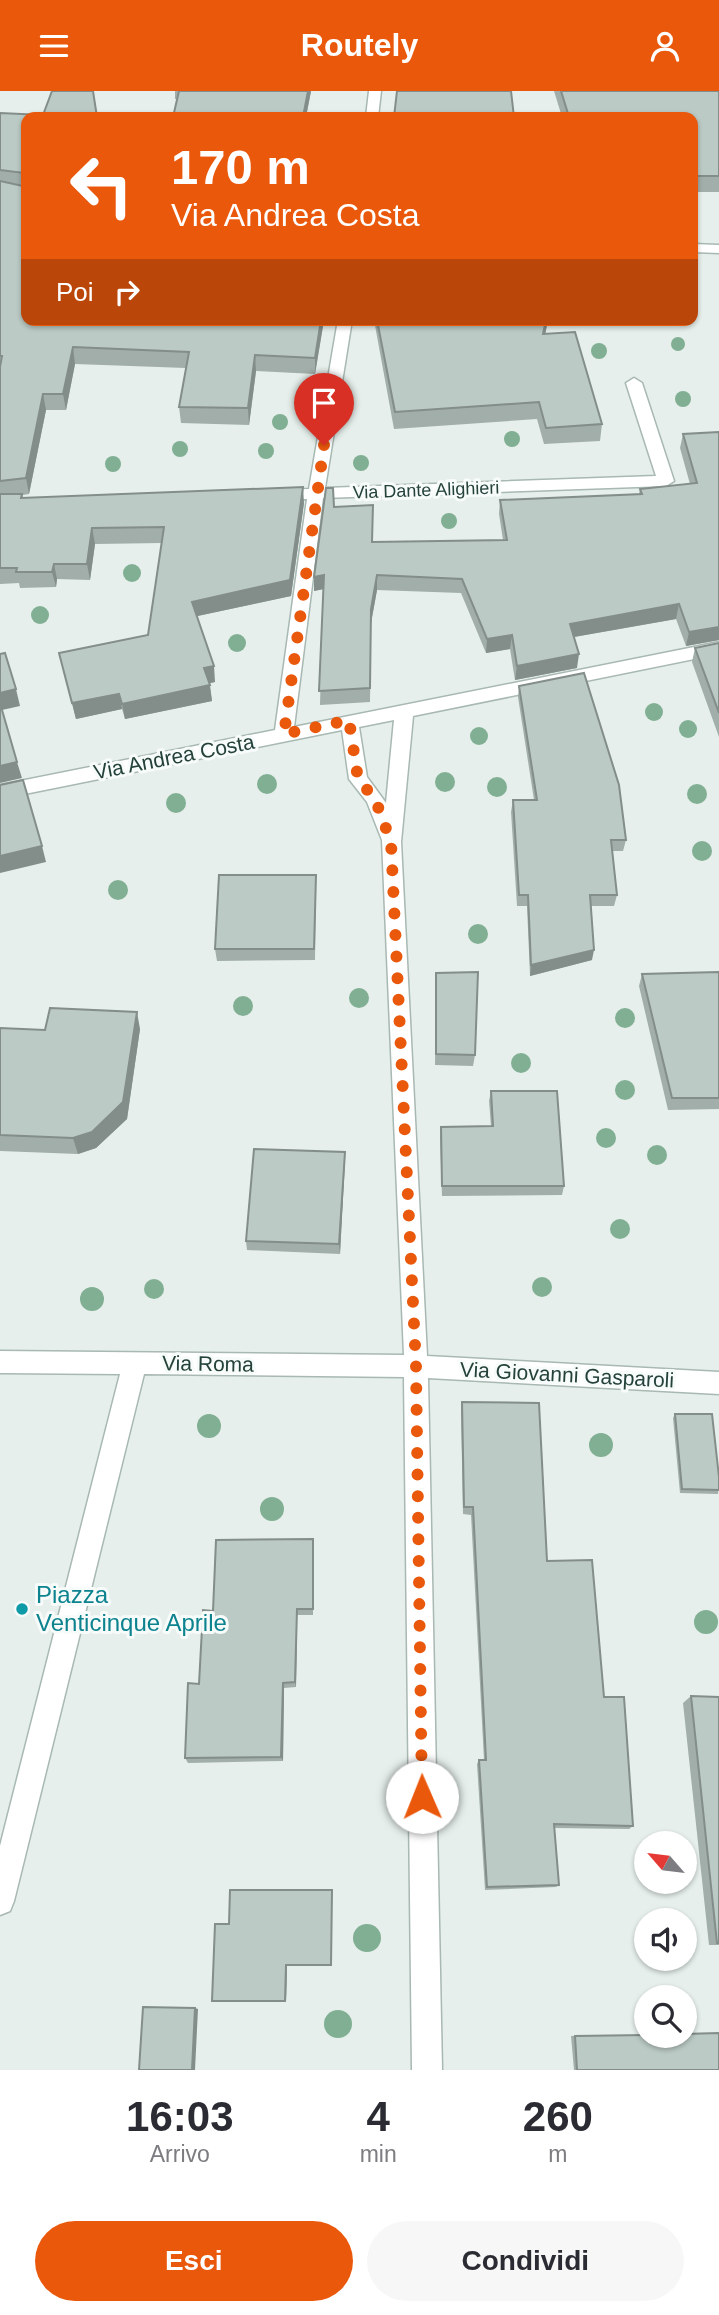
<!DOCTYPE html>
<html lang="it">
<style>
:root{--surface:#fff;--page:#f7f7f7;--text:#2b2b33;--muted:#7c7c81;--accent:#ea580c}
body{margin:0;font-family:Arial,sans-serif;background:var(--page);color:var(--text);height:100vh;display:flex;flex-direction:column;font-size:26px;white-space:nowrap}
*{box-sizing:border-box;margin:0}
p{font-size:23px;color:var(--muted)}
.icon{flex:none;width:38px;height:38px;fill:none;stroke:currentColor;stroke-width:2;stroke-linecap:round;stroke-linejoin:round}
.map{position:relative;height:1979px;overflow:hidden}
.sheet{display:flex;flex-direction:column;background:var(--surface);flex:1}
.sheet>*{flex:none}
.top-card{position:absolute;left:21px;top:21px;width:677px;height:214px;border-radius:14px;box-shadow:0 2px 5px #0004;background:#ea580c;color:#fff;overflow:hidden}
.needle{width:46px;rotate:298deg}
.controls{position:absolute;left:634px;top:1740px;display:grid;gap:14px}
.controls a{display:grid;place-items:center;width:63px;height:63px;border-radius:50%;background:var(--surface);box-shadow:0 2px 5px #0004;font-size:35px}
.pin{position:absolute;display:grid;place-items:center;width:60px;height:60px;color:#fff;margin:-72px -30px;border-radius:50% 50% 50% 0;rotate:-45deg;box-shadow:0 0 7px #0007}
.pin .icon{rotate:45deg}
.me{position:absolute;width:77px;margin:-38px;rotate:359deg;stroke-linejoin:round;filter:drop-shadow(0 0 5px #0008)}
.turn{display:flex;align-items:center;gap:24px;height:147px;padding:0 35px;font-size:32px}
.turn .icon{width:91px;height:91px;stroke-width:2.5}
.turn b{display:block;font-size:49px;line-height:60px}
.then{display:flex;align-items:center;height:66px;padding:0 35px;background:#0003;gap:14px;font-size:26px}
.eta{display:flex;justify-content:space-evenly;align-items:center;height:119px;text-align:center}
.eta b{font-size:42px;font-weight:700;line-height:49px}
.button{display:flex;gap:14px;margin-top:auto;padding:14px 35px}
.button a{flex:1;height:80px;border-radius:42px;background:var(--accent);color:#fff;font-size:28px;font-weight:700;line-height:80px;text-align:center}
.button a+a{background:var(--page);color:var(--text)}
header{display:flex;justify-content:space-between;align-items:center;height:91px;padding:0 35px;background:var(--accent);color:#fff;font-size:32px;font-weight:700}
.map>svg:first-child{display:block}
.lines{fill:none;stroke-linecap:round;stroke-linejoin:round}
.minor-casing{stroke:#a8b8b2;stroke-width:3}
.minor{fill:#fff;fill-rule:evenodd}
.tree{fill:#80af93}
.wall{fill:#a1aea9}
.shaded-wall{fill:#838d89}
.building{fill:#bbcac4;stroke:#838d89;stroke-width:2}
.route{stroke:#ea580c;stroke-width:12;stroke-dasharray:0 21.6}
.culture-dot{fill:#0f9aa8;stroke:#f7fbf9;stroke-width:2.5}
.labels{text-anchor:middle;stroke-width:6;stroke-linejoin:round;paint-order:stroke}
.far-street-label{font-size:18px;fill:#24423a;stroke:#f7fbf9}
.street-label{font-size:21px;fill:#24423a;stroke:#f7fbf9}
.near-culture-label{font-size:24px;fill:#0d838f;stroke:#f7fbf9;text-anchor:start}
</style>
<header><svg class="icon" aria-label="menu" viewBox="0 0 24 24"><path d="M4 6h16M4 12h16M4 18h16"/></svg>Routely<svg class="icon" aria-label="person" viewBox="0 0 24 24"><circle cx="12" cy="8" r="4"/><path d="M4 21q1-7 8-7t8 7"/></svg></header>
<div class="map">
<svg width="719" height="1979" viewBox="0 0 719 1979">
<rect width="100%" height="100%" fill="#e6efeb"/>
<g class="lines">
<defs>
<path id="minor" d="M 369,0 L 381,0 L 378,26 L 366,26 Z
M 693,153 L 719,154 L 719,162 L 693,161 Z
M 338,229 L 352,229 L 325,397 L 656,385 L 626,292 L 634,287 L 642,292 L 674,390 L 666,395 L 323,407 L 294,636 L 719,551 L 719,563 L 413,625 L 401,751 L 427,1265 L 719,1281 L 719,1303 L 428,1287 L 442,1979 L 412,1979 L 404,1286 L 144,1283 L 14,1810 L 10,1820 L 0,1824 L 0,1755 L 120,1283 L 0,1282 L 0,1260 L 404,1264 L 382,749 L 367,711 L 349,688 L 342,639 L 0,708 L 0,694 L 275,639 L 307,408 L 274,409 L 266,404 L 274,399 L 309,398 ZM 394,629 L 386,712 L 367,686 L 359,636 Z"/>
</defs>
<use href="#minor" class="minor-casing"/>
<use href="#minor" class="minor"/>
</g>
<g class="tree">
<circle cx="678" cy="253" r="7"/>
<circle cx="599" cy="260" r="8"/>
<circle cx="683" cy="308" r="8"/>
<circle cx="280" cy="331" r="8"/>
<circle cx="512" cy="348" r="8"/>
<circle cx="180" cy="358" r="8"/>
<circle cx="266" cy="360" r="8"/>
<circle cx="361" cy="372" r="8"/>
<circle cx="113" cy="373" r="8"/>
<circle cx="449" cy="430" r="8"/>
<circle cx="132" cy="482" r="9"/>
<circle cx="40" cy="524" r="9"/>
<circle cx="237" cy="552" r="9"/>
<circle cx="654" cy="621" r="9"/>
<circle cx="688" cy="638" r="9"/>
<circle cx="479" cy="645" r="9"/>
<circle cx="445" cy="691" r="10"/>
<circle cx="267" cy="693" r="10"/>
<circle cx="497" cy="696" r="10"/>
<circle cx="697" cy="703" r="10"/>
<circle cx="176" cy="712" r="10"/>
<circle cx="702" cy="760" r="10"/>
<circle cx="118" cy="799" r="10"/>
<circle cx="478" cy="843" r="10"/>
<circle cx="359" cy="907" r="10"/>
<circle cx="243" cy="915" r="10"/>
<circle cx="625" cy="927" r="10"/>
<circle cx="521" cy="972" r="10"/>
<circle cx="625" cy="999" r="10"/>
<circle cx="606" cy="1047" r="10"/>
<circle cx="657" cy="1064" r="10"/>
<circle cx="620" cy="1138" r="10"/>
<circle cx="542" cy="1196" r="10"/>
<circle cx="154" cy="1198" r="10"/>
<circle cx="92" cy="1208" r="12"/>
<circle cx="209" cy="1335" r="12"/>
<circle cx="601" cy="1354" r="12"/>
<circle cx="272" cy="1418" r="12"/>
<circle cx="706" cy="1531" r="12"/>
<circle cx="367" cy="1847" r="14"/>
<circle cx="338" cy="1933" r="14"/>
</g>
<path class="wall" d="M 175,0 L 311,0 L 306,26 L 173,26 L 177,8 L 175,8 Z
M 554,0 L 719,0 L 719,101 L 693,101 L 693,26 L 562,26 Z
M 0,22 L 97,26 L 26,26 L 26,229 L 324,229 L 315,283 L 256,280 L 249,334 L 181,332 L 179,316 L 186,277 L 75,273 L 66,319 L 46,319 L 29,403 L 23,404 L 23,407 L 304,412 L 291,505 L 197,525 L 215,591 L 209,592 L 212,610 L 125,628 L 122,618 L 76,628 L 59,562 L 148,544 L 162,452 L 95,453 L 90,489 L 57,488 L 56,496 L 20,497 L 19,492 L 0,493 Z
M 374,229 L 548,229 L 545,243 L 602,333 L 600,350 L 544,353 L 537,328 L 394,338 Z
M 719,341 L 719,549 L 686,555 L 676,528 L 574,546 L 577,577 L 515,589 L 510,558 L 486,562 L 461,502 L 377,499 L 371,532 L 370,611 L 320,614 L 323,498 L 314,500 L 314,486 L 334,416 L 372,451 L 503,449 L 499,423 L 500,409 L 639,403 L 640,398 L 690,393 L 680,357 L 683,343 Z
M 719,552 L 719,646 L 692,571 L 695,557 Z
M 519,595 L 626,749 L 623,760 L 612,760 L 617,804 L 614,815 L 591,815 L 592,869 L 530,885 L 527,815 L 517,815 L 511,721 L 513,709 L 534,709 L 518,606 Z
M 316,796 L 315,869 L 217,870 L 215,858 Z
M 719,881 L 719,1018 L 668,1019 L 639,895 L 642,883 Z
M 436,882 L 475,964 L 473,975 L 435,974 Z
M 0,937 L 45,939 L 140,938 L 127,1028 L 96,1057 L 78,1063 L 0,1060 Z
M 491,1000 L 564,1095 L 562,1104 L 442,1105 L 440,1046 L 441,1036 L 491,1035 L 489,1010 Z
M 345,1061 L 340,1163 L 247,1159 L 246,1150 Z
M 462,1311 L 547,1470 L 604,1606 L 633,1735 L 629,1738 L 554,1737 L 559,1794 L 556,1796 L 485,1799 L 477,1673 L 479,1669 L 484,1669 L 471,1424 L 463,1423 L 461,1320 Z
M 675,1323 L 719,1386 L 718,1403 L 680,1402 L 673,1327 Z
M 313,1448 L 313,1524 L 297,1524 L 296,1596 L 284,1597 L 283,1670 L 188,1672 L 185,1667 L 213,1520 Z
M 691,1605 L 719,1606 L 719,1854 L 709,1854 L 683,1612 Z
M 332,1799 L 332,1875 L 287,1875 L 286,1911 L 212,1910 L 229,1833 Z
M 646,1944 L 719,1979 L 574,1979 L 571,1945 Z"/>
<path class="shaded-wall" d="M 308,0 L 311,0 L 306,26 L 303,26 Z
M 321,229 L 324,229 L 315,283 L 315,267 Z
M 546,229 L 548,229 L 542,260 L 543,243 Z
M 73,256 L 75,273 L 66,319 L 63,303 Z
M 255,264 L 256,280 L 249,334 L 248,317 Z
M 43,303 L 46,319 L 29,403 L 26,387 Z
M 303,396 L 304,412 L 291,505 L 193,526 L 192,511 Z
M 92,437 L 95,453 L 90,489 L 87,473 Z
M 54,473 L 57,488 L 56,496 L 52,481 Z
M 324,484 L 324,498 L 314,500 L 314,486 Z
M 377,484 L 377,499 L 371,532 L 370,611 L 371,518 Z
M 679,513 L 676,528 L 568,547 L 570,533 Z
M 719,536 L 719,549 L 686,555 L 689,541 Z
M 512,544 L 510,558 L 486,562 L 487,548 Z
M 579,563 L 577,577 L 515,589 L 517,575 Z
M 214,575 L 215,591 L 206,593 L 204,577 Z
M 210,594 L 212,610 L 125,628 L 122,613 Z
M 16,598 L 20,615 L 2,619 L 0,613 L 0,602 Z
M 119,603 L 122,618 L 76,628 L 72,612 Z
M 17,671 L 22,687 L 0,692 L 0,675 Z
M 42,755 L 46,771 L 0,782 L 0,765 Z
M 594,859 L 592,869 L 530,885 L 531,874 Z
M 137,921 L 140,938 L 127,1028 L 96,1057 L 78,1063 L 73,1047 Z
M 345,1061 L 345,1071 L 340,1163 L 339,1153 Z
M 297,1518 L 297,1524 L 296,1596 L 295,1591 Z
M 283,1592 L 284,1597 L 283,1670 L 281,1666 Z
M 286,1874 L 287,1875 L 286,1911 L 285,1910 Z
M 195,1917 L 198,1918 L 195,1979 L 192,1979 Z"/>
<path class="building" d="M 52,0 L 93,0 L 97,26 L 26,26 L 26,229 L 321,229 L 315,267 L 255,264 L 248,317 L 179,316 L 189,261 L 73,256 L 63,303 L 43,303 L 26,387 L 0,390 L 0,276 L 2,265 L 0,265 L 0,90 L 23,95 L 25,82 L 0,79 L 0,22 L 43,24 Z
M 179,0 L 308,0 L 303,26 L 173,26 Z
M 397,0 L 511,0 L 514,26 L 394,26 Z
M 561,0 L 719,0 L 719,85 L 693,85 L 693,26 L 569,26 Z
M 377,229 L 546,229 L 543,243 L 575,241 L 602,333 L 546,337 L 539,311 L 395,321 Z
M 719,341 L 719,536 L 689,541 L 679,513 L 570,533 L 579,563 L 517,575 L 512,544 L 487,548 L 462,488 L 377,484 L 371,518 L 370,597 L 319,600 L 324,484 L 314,486 L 326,397 L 333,397 L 334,416 L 373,414 L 372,451 L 507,449 L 500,409 L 642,403 L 640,398 L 697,392 L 683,343 Z
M 303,396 L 290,489 L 192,511 L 214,575 L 204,577 L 210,594 L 122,613 L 119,603 L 72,612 L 59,562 L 148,544 L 164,436 L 92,437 L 87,473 L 54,473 L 52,481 L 16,481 L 17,477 L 0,477 L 0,403 L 22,403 L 21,407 Z
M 719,552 L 719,622 L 695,557 Z
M 5,562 L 16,598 L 0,602 L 0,563 Z
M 584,582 L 619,694 L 626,749 L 611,749 L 617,804 L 590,804 L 594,859 L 531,874 L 528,804 L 519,804 L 513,709 L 537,709 L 519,595 Z
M 0,612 L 17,671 L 0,675 Z
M 23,689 L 42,755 L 0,765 L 0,694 Z
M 219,784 L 316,784 L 314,858 L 215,858 Z
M 478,881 L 475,964 L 436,963 L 436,882 Z
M 719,881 L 719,1007 L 672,1007 L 642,883 Z
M 50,917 L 137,921 L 123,1011 L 92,1041 L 73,1047 L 0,1044 L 0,937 L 45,939 Z
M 491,1000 L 557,1000 L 564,1095 L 442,1095 L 441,1036 L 493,1035 Z
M 254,1058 L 345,1061 L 339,1153 L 246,1150 Z
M 462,1311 L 539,1312 L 547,1470 L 592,1469 L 604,1606 L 624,1606 L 633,1735 L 554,1733 L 559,1794 L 487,1796 L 479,1669 L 486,1669 L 473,1416 L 464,1416 Z
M 675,1323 L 712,1323 L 719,1386 L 719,1399 L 682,1398 Z
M 313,1448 L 313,1518 L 297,1518 L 295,1591 L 283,1592 L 281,1666 L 185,1667 L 188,1592 L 199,1593 L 203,1519 L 213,1520 L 216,1449 Z
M 691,1605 L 719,1606 L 719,1852 L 717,1852 Z
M 230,1799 L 332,1799 L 331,1874 L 286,1874 L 285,1910 L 212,1910 L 215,1833 L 229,1833 Z
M 143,1916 L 195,1917 L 192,1979 L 139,1979 Z
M 719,1942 L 719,1979 L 577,1979 L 575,1945 L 646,1944 L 684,1944 L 684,1943 Z"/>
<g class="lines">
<path class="route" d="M 324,354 L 284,643 L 349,629 L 358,688 L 375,708 L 391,751 L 416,1275 L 422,1706"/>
</g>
<circle class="culture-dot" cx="22" cy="1518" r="7"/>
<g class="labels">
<g class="far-street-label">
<text transform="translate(426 399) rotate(-2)" y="6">Via Dante Alighieri</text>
</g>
<g class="street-label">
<text transform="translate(174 666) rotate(-11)" y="7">Via Andrea Costa</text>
<text transform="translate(208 1273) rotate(1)" y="7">Via Roma</text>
<text transform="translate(567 1284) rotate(3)" y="7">Via Giovanni Gasparoli</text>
</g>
<g class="near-culture-label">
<text x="36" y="1512">Piazza<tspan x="36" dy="28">Venticinque Aprile</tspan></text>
</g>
</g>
</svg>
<div class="controls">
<a><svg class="needle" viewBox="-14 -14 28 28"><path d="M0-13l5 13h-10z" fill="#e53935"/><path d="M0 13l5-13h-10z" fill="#7c7c81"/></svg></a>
<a><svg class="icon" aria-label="sound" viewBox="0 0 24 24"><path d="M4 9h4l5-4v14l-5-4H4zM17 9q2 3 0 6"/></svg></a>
<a><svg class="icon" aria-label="search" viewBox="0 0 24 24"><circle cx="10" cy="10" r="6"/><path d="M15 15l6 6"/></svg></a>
</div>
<div class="pin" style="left:324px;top:354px;background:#d93025"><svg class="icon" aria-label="arrive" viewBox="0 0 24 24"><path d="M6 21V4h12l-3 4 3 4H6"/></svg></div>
<svg class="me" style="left:422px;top:1706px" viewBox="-20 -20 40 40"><circle r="19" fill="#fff"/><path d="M0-13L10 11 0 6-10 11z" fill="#ea580c"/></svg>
<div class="top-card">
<div class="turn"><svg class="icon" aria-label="left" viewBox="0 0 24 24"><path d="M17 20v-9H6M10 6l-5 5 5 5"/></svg><div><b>170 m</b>Via Andrea Costa</div></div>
<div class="then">Poi<svg class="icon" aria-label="right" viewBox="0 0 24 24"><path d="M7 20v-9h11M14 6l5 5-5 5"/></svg></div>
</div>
</div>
<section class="sheet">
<div class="eta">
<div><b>16:03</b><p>Arrivo</p></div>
<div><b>4</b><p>min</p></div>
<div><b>260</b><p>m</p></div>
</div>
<div class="button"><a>Esci</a><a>Condividi</a></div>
</section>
